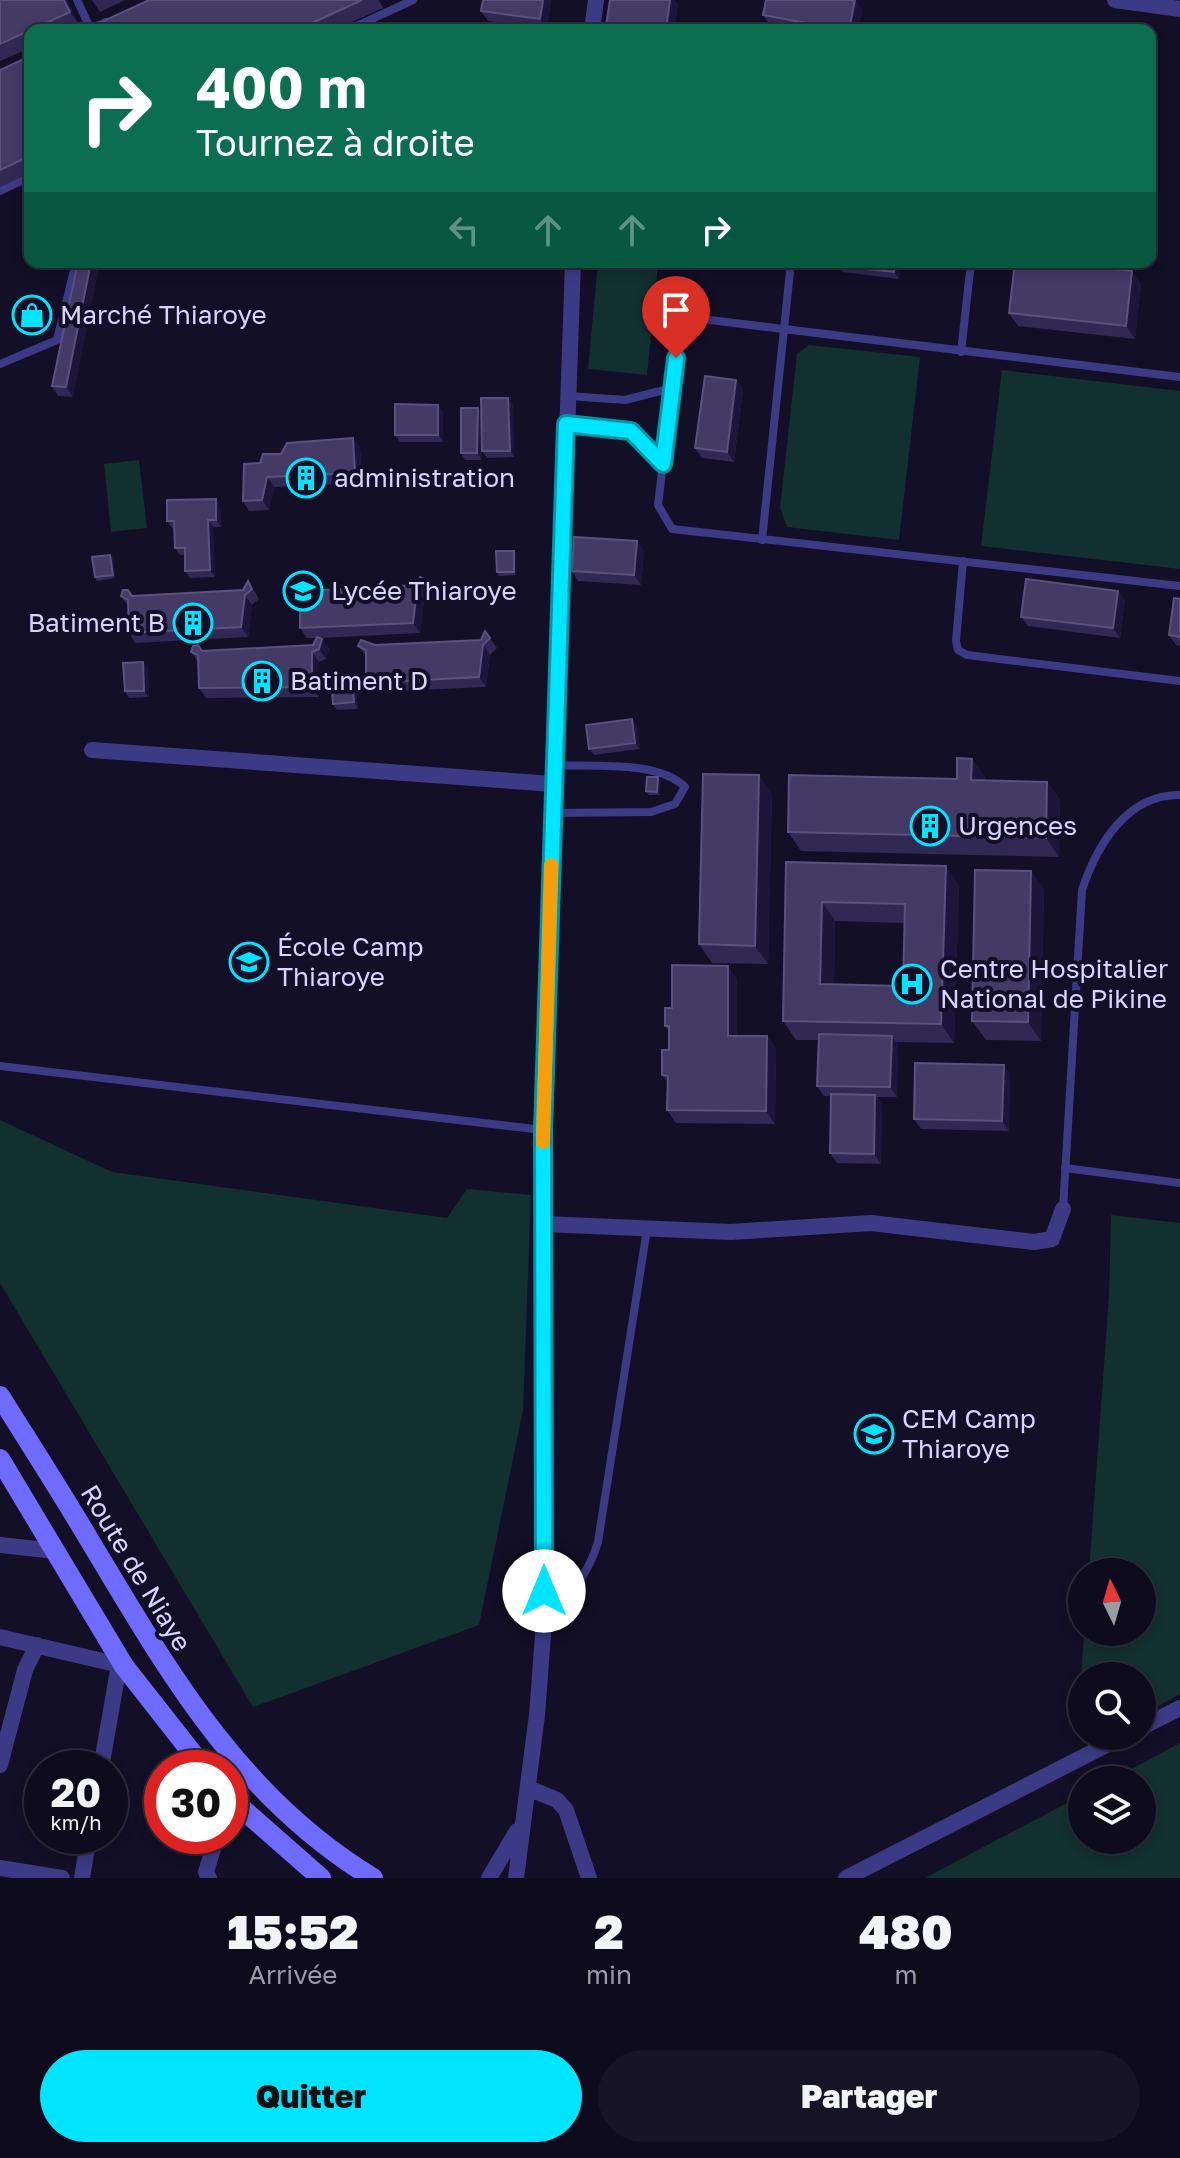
<!DOCTYPE html>
<html lang="fr">
<meta charset="utf-8">
<style>
:root{--surface:#0e0b1c;--page:#171425;--text:#f1f3f6;--muted:#9b9ba3;--line:#2e2b3b;--accent:#00e5ff}
body{margin:0;font-family:"Golos Text",sans-serif;background:var(--page);color:var(--text);height:100vh;display:flex;flex-direction:column;font-size:30px;white-space:nowrap}
*{box-sizing:border-box;margin:0}
p{font-size:26px;color:var(--muted)}
.icon{flex:none;width:44px;height:44px;fill:none;stroke:currentColor;stroke-width:2;stroke-linecap:round;stroke-linejoin:round}
.map{position:relative;height:1878px;overflow:hidden}
.panel{display:flex;flex-direction:column;background:var(--surface);flex:1}
.panel>*{flex:none}
.hud{position:absolute;left:24px;top:24px;width:1132px;height:244px;border-radius:16px;box-shadow:0 4px 12px #0003,0 0 0 2px var(--line);background:#0b6e4f;color:#fff;overflow:hidden}
.needle{width:52px;rotate:355deg}
.fabs{position:absolute;left:1068px;top:1558px;display:grid;gap:16px}
.fabs a{display:grid;place-items:center;width:88px;height:88px;border-radius:50%;background:var(--surface);box-shadow:0 4px 12px #0003,0 0 0 2px var(--line);font-size:40px}
.speed{position:absolute;left:24px;top:1750px;display:flex;gap:16px;font-size:40px;font-weight:700;text-align:center}
.speed>*{display:grid;place-content:center;width:104px;height:104px;border-radius:50%;background:var(--surface);box-shadow:0 4px 12px #0003,0 0 0 2px var(--line);line-height:1}
.speed small{font-size:20px;font-weight:400}
.speed .limit{border:12px solid #d22;background:#fff;color:#111}
.pin{position:absolute;display:grid;place-items:center;width:68px;height:68px;color:#fff;margin:-82px -34px;border-radius:50% 50% 50% 0;rotate:-45deg;box-shadow:0 0 8px #0007}
.pin .icon{rotate:45deg}
.me{position:absolute;width:88px;margin:-44px;rotate:0deg;stroke-linejoin:round;filter:drop-shadow(0 0 6px #0008)}
.turn{display:flex;align-items:center;gap:28px;height:168px;padding:0 40px;font-size:36px}
.turn .icon{width:104px;height:104px;stroke-width:2.5}
.turn b{display:block;font-size:56px;line-height:68px}
.lanes{display:flex;align-items:center;height:76px;padding:0 40px;background:#0003;justify-content:center;gap:40px;direction:ltr}
.lanes .off{opacity:.35}
.eta{display:flex;justify-content:space-evenly;align-items:center;height:136px;text-align:center}
.eta b{font-size:48px;font-weight:800;line-height:56px}
.action{display:flex;gap:16px;margin-top:auto;padding:16px 40px}
.action a{flex:1;height:92px;border-radius:48px;background:var(--accent);color:#111;font-size:32px;font-weight:800;line-height:92px;text-align:center}
.action a+a{background:var(--page);color:var(--text)}
.map>svg:first-child{display:block}
.green{fill:#12302f}
.lines{fill:none;stroke-linecap:round;stroke-linejoin:round}
.lane{stroke:#3d3a85;stroke-width:8}
.street{stroke:#3d3a85;stroke-width:16}
.secondary{stroke:#6f6bff;stroke-width:20}
.wall{fill:#312854;fill-rule:evenodd}
.shaded-wall{fill:#1d163a}
.building{fill:#433a66;stroke:#5a527e;stroke-width:2;fill-rule:evenodd}
.route-casing{stroke:#0095a6;stroke-width:20}
.route{stroke:#00e5ff;stroke-width:14}
.slow{stroke:#f59e0b;stroke-width:14}
.labels{text-anchor:middle;stroke-width:8;stroke-linejoin:round;paint-order:stroke}
.poi-label{font-size:26px;fill:#d9d4ff;stroke:#130f26;text-anchor:start}
.street-label{font-size:26px;fill:#d9d4ff;stroke:#130f26}
</style>
<div class="map">
<svg width="1180" height="1878" viewBox="0 0 1180 1878">
<rect width="100%" height="100%" fill="#130f26"/>
<path class="green" d="M 598,262 L 658,264 L 647,375 L 588,369 Z
M 809,345 L 920,357 L 899,540 L 787,527 L 780,508 L 797,354 Z
M 1002,370 L 1180,391 L 1180,569 L 981,546 Z
M 139,460 L 147,528 L 111,532 L 104,464 Z
M 0,1120 L 112,1172 L 447,1218 L 467,1189 L 531,1195 L 523,1410 L 479,1625 L 253,1707 L 0,1283 Z
M 1111,1215 L 1180,1223 L 1180,1694 L 1142,1715 L 1142,1676 L 1082,1676 L 1082,1725 L 1078,1724 L 1084,1632 L 1142,1632 L 1142,1572 L 1089,1572 L 1109,1296 Z
M 1180,1743 L 1180,1878 L 925,1878 L 1082,1795 L 1082,1840 L 1142,1840 L 1142,1780 L 1111,1780 Z"/>
<g class="lines">
<path class="lane" d="M 77,0 L 91,30
M 88,30 L 106,22
M 348,30 L 413,0
M 0,191 L 30,177
M 961,352 L 971,262
M 0,364 L 57,340 L 76,262
M 1180,377 L 693,318 L 679,329 L 658,505 L 672,529 L 1180,586
M 568,396 L 625,400 L 672,388
M 567,425 L 631,431 L 663,464
M 762,540 L 791,262
M 963,561 L 956,641 L 958,650 L 967,655 L 1180,681
M 554,813 L 651,812 L 675,804 L 685,787 C 658,760 591,767 554,765
M 0,1066 L 543,1130
M 1065,1168 L 1180,1183
M 1063,1209 L 1082,890 C 1097,845 1127,794 1180,795
M 545,1621 C 569,1596 588,1576 598,1542 L 647,1229"/>
<path class="street" d="M 1115,0 L 1180,9
M 592,30 L 596,0
M 92,750 L 553,784
M 544,1224 L 731,1232 L 871,1223 L 1034,1242 L 1052,1239 L 1063,1209
M 0,1545 L 55,1551
M 0,1637 L 124,1666
M 1142,1727 L 1180,1708
M 0,1765 L 25,1670 L 37,1645
M 101,1768 L 119,1665
M 528,1788 L 557,1800 L 566,1810 L 589,1878
M 0,1868 L 62,1878
M 82,1878 L 89,1836
M 209,1878 L 206,1872 L 217,1836
M 489,1878 L 517,1831
M 516,1878 L 537,1715 L 544,1622 L 543,1130 L 573,262
M 846,1878 L 1124,1736"/>
<path class="secondary" d="M 0,1396 C 30,1444 61,1492 90,1541 C 168,1671 239,1797 373,1878
M 0,1459 L 124,1666 L 204,1768
M 230,1798 L 321,1878"/>
</g>
<path class="wall" d="M 0,0 L 67,0 L 79,25 L 68,30 L 30,30 L 30,48 L 0,61 Z
M 92,0 L 125,0 L 100,12 Z
M 149,0 L 379,0 L 383,8 L 334,30 L 99,30 Z
M 551,0 L 547,29 L 488,21 L 481,11 Z
M 678,4 L 674,30 L 610,30 L 606,26 Z
M 862,9 L 858,30 L 798,30 L 770,25 L 763,15 Z
M 30,56 L 30,173 L 0,187 L 0,70 Z
M 78,262 L 73,397 L 58,396 L 52,386 Z
M 901,262 L 899,279 L 843,272 L 839,266 Z
M 1141,284 L 1135,339 L 1018,326 L 1009,313 Z
M 736,380 L 743,390 L 734,462 L 702,458 L 695,448 Z
M 513,404 L 514,457 L 487,458 L 482,451 L 482,460 L 465,460 L 461,453 L 481,413 Z
M 443,411 L 443,442 L 400,442 L 395,435 Z
M 360,448 L 362,483 L 274,487 L 269,510 L 249,511 L 243,501 L 260,463 L 281,454 Z
M 216,499 L 220,506 L 221,527 L 213,527 L 215,577 L 190,578 L 185,571 L 185,555 L 180,555 L 175,548 L 175,528 L 172,528 L 167,521 Z
M 514,551 L 516,554 L 516,575 L 499,576 L 497,572 Z
M 644,551 L 641,585 L 578,581 L 572,571 Z
M 110,555 L 113,558 L 115,578 L 97,581 L 95,577 Z
M 424,579 L 431,589 L 431,594 L 424,600 L 420,633 L 319,638 L 322,639 L 329,649 L 326,659 L 319,662 L 319,697 L 206,698 L 199,688 L 198,662 L 191,652 L 313,645 L 317,638 L 307,638 L 300,628 L 300,602 L 293,592 L 415,585 Z
M 248,581 L 259,599 L 252,605 L 248,637 L 135,643 L 129,633 L 128,606 L 121,596 L 243,590 Z
M 1180,599 L 1180,646 L 1176,645 L 1169,635 Z
M 1125,600 L 1120,638 L 1028,626 L 1021,617 Z
M 485,631 L 497,648 L 490,655 L 486,687 L 373,692 L 366,683 L 366,656 L 358,646 L 481,640 Z
M 148,669 L 149,697 L 129,698 L 125,691 Z
M 352,677 L 356,684 L 358,709 L 337,710 L 333,704 Z
M 632,719 L 637,726 L 640,749 L 594,755 L 589,749 Z
M 972,759 L 985,777 L 985,780 L 1047,782 L 1060,800 L 1059,857 L 801,851 L 788,832 L 957,779 Z
M 658,777 L 660,781 L 660,795 L 649,795 L 646,791 Z
M 772,794 L 768,964 L 712,963 L 699,944 Z
M 786,862 L 959,885 L 954,1043 L 896,1042 L 898,1045 L 897,1097 L 877,1097 L 882,1104 L 881,1164 L 837,1163 L 830,1153 L 831,1096 L 824,1096 L 817,1086 L 819,1040 L 796,1040 L 783,1021 ZM 835,921 L 904,923 L 903,986 L 834,985 Z
M 1031,871 L 1044,889 L 1041,1041 L 986,1040 L 972,1021 Z
M 737,979 L 737,1036 L 767,1036 L 776,1049 L 775,1124 L 676,1123 L 667,1110 L 668,1083 L 662,1075 L 669,1050 L 669,1032 L 665,1026 L 672,1008 Z
M 1004,1065 L 1010,1075 L 1009,1131 L 921,1129 L 914,1119 Z"/>
<path class="shaded-wall" d="M 64,0 L 67,0 L 79,25 L 70,12 Z
M 543,0 L 551,0 L 547,29 L 540,19 Z
M 670,0 L 675,0 L 678,4 L 674,30 L 666,30 Z
M 855,0 L 862,9 L 858,30 L 849,30 Z
M 91,262 L 100,262 L 73,397 L 66,387 Z
M 896,262 L 901,262 L 899,279 L 894,272 Z
M 1132,271 L 1141,284 L 1135,339 L 1126,326 Z
M 736,380 L 743,390 L 734,462 L 727,452 Z
M 508,398 L 513,404 L 514,457 L 510,451 Z
M 438,405 L 443,411 L 443,442 L 438,435 Z
M 478,408 L 483,415 L 482,460 L 477,453 Z
M 353,438 L 360,448 L 362,483 L 355,473 Z
M 267,477 L 274,487 L 269,510 L 262,500 Z
M 216,499 L 220,506 L 221,527 L 216,520 Z
M 208,520 L 213,527 L 215,577 L 210,570 Z
M 637,541 L 644,551 L 641,585 L 634,575 Z
M 514,551 L 516,554 L 516,575 L 514,572 Z
M 110,555 L 113,558 L 115,578 L 113,575 Z
M 424,579 L 431,589 L 431,594 L 424,584 Z
M 417,590 L 424,600 L 420,633 L 413,623 Z
M 1118,591 L 1125,600 L 1120,638 L 1113,628 Z
M 245,595 L 252,605 L 248,637 L 241,627 Z
M 322,639 L 329,649 L 326,659 L 319,649 Z
M 483,645 L 490,655 L 486,687 L 479,677 Z
M 312,652 L 319,662 L 319,697 L 312,687 Z
M 143,662 L 148,669 L 149,697 L 144,691 Z
M 352,677 L 356,684 L 358,709 L 354,702 Z
M 632,719 L 637,726 L 640,749 L 635,743 Z
M 972,759 L 985,777 L 984,798 L 971,780 Z
M 759,775 L 772,794 L 768,964 L 755,946 Z
M 658,777 L 660,781 L 660,795 L 657,792 Z
M 1047,782 L 1060,800 L 1059,857 L 1046,838 Z
M 946,866 L 959,885 L 954,1043 L 941,1024 Z
M 1031,871 L 1044,889 L 1041,1041 L 1028,1022 Z
M 822,902 L 835,921 L 834,1003 L 820,984 Z
M 728,966 L 737,979 L 737,1049 L 728,1036 Z
M 767,1036 L 776,1049 L 775,1124 L 766,1111 Z
M 892,1036 L 898,1045 L 897,1097 L 890,1087 Z
M 1004,1065 L 1010,1075 L 1009,1131 L 1002,1121 Z
M 875,1095 L 882,1104 L 881,1164 L 874,1154 Z"/>
<path class="building" d="M 0,0 L 64,0 L 70,12 L 0,44 Z
M 149,0 L 362,0 L 297,30 L 99,30 L 97,24 Z
M 483,0 L 543,0 L 540,19 L 481,11 Z
M 610,0 L 670,0 L 666,30 L 640,30 L 606,26 Z
M 766,0 L 855,0 L 849,30 L 842,30 L 763,15 Z
M 30,56 L 30,156 L 0,170 L 0,70 Z
M 78,262 L 91,262 L 66,387 L 52,386 Z
M 839,262 L 896,262 L 894,272 L 839,266 Z
M 1015,262 L 1049,262 L 1132,271 L 1126,326 L 1009,313 Z
M 705,376 L 736,380 L 727,452 L 695,448 Z
M 481,398 L 508,398 L 510,451 L 482,451 Z
M 395,404 L 438,405 L 438,435 L 395,435 Z
M 461,408 L 478,408 L 477,453 L 461,453 Z
M 353,438 L 355,473 L 267,477 L 262,500 L 243,501 L 244,464 L 260,463 L 263,454 L 281,454 L 287,443 Z
M 216,499 L 216,520 L 208,520 L 210,570 L 185,571 L 185,548 L 175,548 L 174,521 L 167,521 L 167,500 Z
M 574,537 L 637,541 L 634,575 L 572,571 Z
M 496,551 L 514,551 L 514,572 L 497,572 Z
M 110,555 L 113,575 L 95,577 L 92,557 Z
M 420,577 L 424,579 L 424,584 L 417,590 L 413,623 L 300,628 L 300,595 L 293,592 L 295,586 L 300,585 L 304,591 L 415,585 Z
M 1026,579 L 1118,591 L 1113,628 L 1021,617 Z
M 248,581 L 252,589 L 245,595 L 241,627 L 129,633 L 128,600 L 121,596 L 123,590 L 128,590 L 132,596 L 243,590 Z
M 1174,598 L 1180,599 L 1180,637 L 1169,635 Z
M 485,631 L 490,638 L 483,645 L 479,677 L 366,683 L 366,650 L 358,646 L 361,640 L 375,645 L 481,640 Z
M 317,637 L 322,639 L 319,649 L 312,652 L 312,687 L 199,688 L 198,655 L 191,652 L 193,646 L 198,645 L 202,651 L 313,645 Z
M 143,662 L 144,691 L 125,691 L 123,663 Z
M 352,677 L 354,702 L 333,704 L 331,679 Z
M 632,719 L 635,743 L 589,749 L 586,725 Z
M 957,758 L 972,759 L 971,780 L 1047,782 L 1046,838 L 788,832 L 789,775 L 957,779 Z
M 703,774 L 759,775 L 755,946 L 699,944 Z
M 647,777 L 658,777 L 657,792 L 646,791 Z
M 786,862 L 946,866 L 941,1024 L 783,1021 ZM 822,902 L 905,904 L 903,986 L 820,984 Z
M 975,870 L 1031,871 L 1028,1022 L 972,1021 Z
M 672,965 L 728,966 L 728,1036 L 767,1036 L 766,1111 L 667,1110 L 668,1076 L 662,1075 L 662,1050 L 669,1050 L 669,1026 L 665,1026 L 665,1008 L 672,1008 Z
M 819,1034 L 892,1036 L 890,1087 L 817,1086 Z
M 915,1063 L 1004,1065 L 1002,1121 L 914,1119 Z
M 831,1094 L 875,1095 L 874,1154 L 830,1153 Z"/>
<g class="lines">
<defs>
<path id="route" d="M 544,1591 L 543,1130 L 566,424 L 631,431 L 663,464 L 676,358"/>
</defs>
<use href="#route" class="route-casing"/>
<use href="#route" class="route"/>
<path class="slow" d="M 543,1142 L 551,865"/>
</g>
<defs>
<symbol id="shop-ring" viewBox="-11 -11 22 22"><circle r="9.5" fill="#130f26" stroke="#00e5ff" stroke-width="1.5"/><path d="M-5-2.5h2.3a2.7 3.5 0 0 1 5.4 0H5L5.5 6h-11ZM-1.5-2.5h3a1.5 2.3 0 0 0-3 0Z" fill="#00e5ff"/></symbol>
<symbol id="building-ring" viewBox="-11 -11 22 22"><circle r="9.5" fill="#130f26" stroke="#00e5ff" stroke-width="1.5"/><path d="M-4-6H4V6H1V3H-1V6H-4ZM-2.5-4.3h1.7v1.8h-1.7ZM.8-4.3h1.7v1.8H.8ZM-2.5-1h1.7V.8h-1.7ZM.8-1h1.7V.8H.8Z" fill="#00e5ff"/></symbol>
<symbol id="school-ring" viewBox="-11 -11 22 22"><circle r="9.5" fill="#130f26" stroke="#00e5ff" stroke-width="1.5"/><path d="M0-5L7-2L0 1L-7-2ZM-4 1L0 2.5L4 1V4Q0 6-4 4Z" fill="#00e5ff"/></symbol>
<symbol id="hospital-ring" viewBox="-11 -11 22 22"><circle r="9.5" fill="#130f26" stroke="#00e5ff" stroke-width="1.5"/><path d="M-5-5h3v3.5h4V-5h3V5h-3V1.5h-4V5h-3Z" fill="#00e5ff"/></symbol>
</defs>
<g fill-rule="evenodd">
<use href="#shop-ring" x="10" y="293" width="44" height="44"/>
<use href="#building-ring" x="284" y="456" width="44" height="44"/>
<use href="#school-ring" x="281" y="569" width="44" height="44"/>
<use href="#building-ring" x="171" y="601" width="44" height="44"/>
<use href="#building-ring" x="240" y="659" width="44" height="44"/>
<use href="#building-ring" x="908" y="804" width="44" height="44"/>
<use href="#school-ring" x="227" y="940" width="44" height="44"/>
<use href="#hospital-ring" x="890" y="962" width="44" height="44"/>
<use href="#school-ring" x="852" y="1412" width="44" height="44"/>
</g>
<g class="labels">
<g class="poi-label">
<text x="60" y="324">Marché Thiaroye</text>
<text x="334" y="487">administration</text>
<text x="331" y="600">Lycée Thiaroye</text>
<text x="165" y="632" text-anchor="end">Batiment B</text>
<text x="290" y="690">Batiment D</text>
<text x="958" y="835">Urgences</text>
<text x="277" y="956">École Camp<tspan x="277" dy="30">Thiaroye</tspan></text>
<text x="940" y="978">Centre Hospitalier<tspan x="940" dy="30">National de Pikine</tspan></text>
<text x="902" y="1428">CEM Camp<tspan x="902" dy="30">Thiaroye</tspan></text>
</g>
<g class="street-label">
<text transform="translate(136 1568) rotate(59)" y="9">Route de Niaye</text>
</g>
</g>
</svg>
<div class="fabs">
<a><svg class="needle" viewBox="-14 -14 28 28"><path d="M0-13l5 13h-10z" fill="#e53935"/><path d="M0 13l5-13h-10z" fill="#9b9ba3"/></svg></a>
<a><svg class="icon" aria-label="search" viewBox="0 0 24 24"><circle cx="10" cy="10" r="6"/><path d="M15 15l6 6"/></svg></a>
<a><svg class="icon" aria-label="layers" viewBox="0 0 24 24"><path d="M12 4l9 5-9 5-9-5zM3 14l9 5 9-5"/></svg></a>
</div>
<div class="speed"><div>20<small>km/h</small></div><div class="limit">30</div></div>
<div class="pin" style="left:676px;top:358px;background:#d93025"><svg class="icon" aria-label="arrive" viewBox="0 0 24 24"><path d="M6 21V4h12l-3 4 3 4H6"/></svg></div>
<svg class="me" style="left:544px;top:1591px" viewBox="-20 -20 40 40"><circle r="19" fill="#fff"/><path d="M0-13L10 11 0 6-10 11z" fill="#00e5ff"/></svg>
<div class="hud">
<div class="turn"><svg class="icon" aria-label="right" viewBox="0 0 24 24"><path d="M7 20v-9h11M14 6l5 5-5 5"/></svg><div><b>400 m</b>Tournez à droite</div></div>
<div class="lanes"><svg class="icon off" aria-label="left" viewBox="0 0 24 24"><path d="M17 20v-9H6M10 6l-5 5 5 5"/></svg><svg class="icon off" aria-label="ahead" viewBox="0 0 24 24"><path d="M12 20V5M6 11l6-6 6 6"/></svg><svg class="icon off" aria-label="ahead" viewBox="0 0 24 24"><path d="M12 20V5M6 11l6-6 6 6"/></svg><svg class="icon" aria-label="right" viewBox="0 0 24 24"><path d="M7 20v-9h11M14 6l5 5-5 5"/></svg></div>
</div>
</div>
<section class="panel">
<div class="eta">
<div><b>15:52</b><p>Arrivée</p></div>
<div><b>2</b><p>min</p></div>
<div><b>480</b><p>m</p></div>
</div>
<div class="action"><a>Quitter</a><a>Partager</a></div>
</section>
